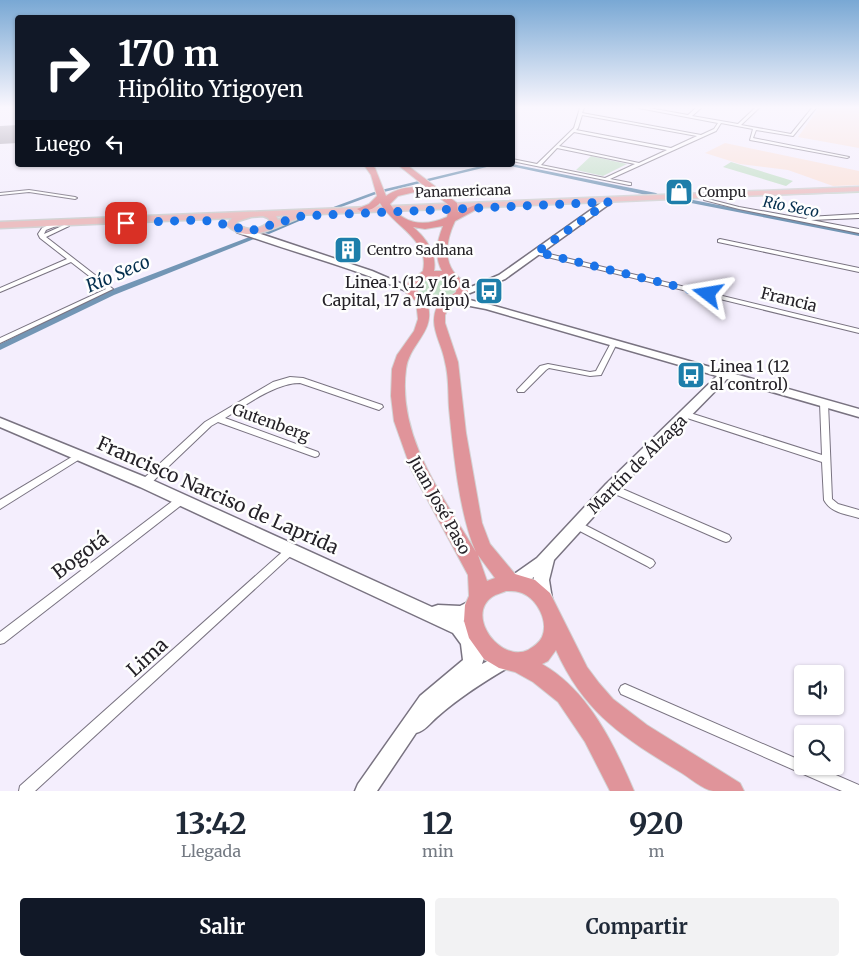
<!DOCTYPE html>
<html lang="es">
<meta charset="utf-8">
<style>
:root{--surface:#fff;--page:#f2f2f3;--text:#1f2937;--muted:#747a83;--accent:#111827}
body{margin:0;font-family:Merriweather,serif;background:var(--page);color:var(--text);height:100vh;display:flex;flex-direction:column;font-size:19px;white-space:nowrap}
*{box-sizing:border-box;margin:0}
p{font-size:16px;color:var(--muted)}
.icon{flex:none;width:28px;height:28px;fill:none;stroke:currentColor;stroke-width:2;stroke-linecap:round;stroke-linejoin:round}
.map{position:relative;height:791px;overflow:hidden}
.details{display:flex;flex-direction:column;background:var(--surface);flex:1}
.details>*{flex:none}
.hud{position:absolute;left:15px;top:15px;width:500px;height:152px;border-radius:5px;box-shadow:0 1px 4px #0004;background:#111827;color:#fff;overflow:hidden}
.fabs{position:absolute;left:794px;top:665px;display:grid;gap:10px}
.fabs a{display:grid;place-items:center;width:50px;height:50px;border-radius:5px;background:var(--surface);box-shadow:0 1px 4px #0004;font-size:25px}
.pin{position:absolute;display:grid;place-items:center;width:42px;height:42px;color:#fff;margin:-21px;border-radius:10px;box-shadow:0 2px 8px #0006}
.me{position:absolute;width:55px;margin:-28px;rotate:284deg;stroke-linejoin:round;filter:drop-shadow(0 0 4px #0008)}
.turn{display:flex;align-items:center;gap:18px;height:105px;padding:0 20px;font-size:22px}
.turn .icon{width:65px;height:65px;stroke-width:2.5}
.turn b{display:block;font-size:35px;line-height:42px}
.then{display:flex;align-items:center;height:48px;padding:0 20px;background:#0003;gap:10px;font-size:19px}
.eta{display:flex;justify-content:space-evenly;align-items:center;height:85px;text-align:center}
.eta b{font-size:30px;font-weight:700;line-height:35px}
.primary-button{display:flex;gap:10px;margin-top:auto;padding:10px 20px}
.primary-button a{flex:1;height:58px;border-radius:5px;background:var(--accent);color:#fff;font-size:20px;font-weight:700;line-height:58px;text-align:center}
.primary-button a+a{background:var(--page);color:var(--text)}
.map>svg:first-child{display:block}
.commercial{fill:#fae1d8}
.green{fill:#c3dfc7}
.lines{fill:none;stroke-linecap:round;stroke-linejoin:round}
.canal{fill:#7396b5;fill-rule:evenodd}
.taxiway{fill:#9c96a2;fill-rule:evenodd}
.runway{fill:#9c96a2;fill-rule:evenodd}
.street-casing{stroke:#797381;stroke-width:2}
.secondary-casing{stroke:#797381;stroke-width:3}
.primary-casing{stroke:#d3d3d4;stroke-width:3}
.highway-casing{stroke:#d3d3d4;stroke-width:2}
.street{fill:#fff;fill-rule:evenodd}
.secondary{fill:#fff;fill-rule:evenodd}
.primary{fill:#ecbfc2;fill-rule:evenodd}
.highway{fill:#e0949a;fill-rule:evenodd}
.route{stroke:#1a73e8;stroke-width:9;stroke-dasharray:0 16.2}
.labels{text-anchor:middle;stroke-width:5;stroke-linejoin:round;paint-order:stroke}
.far-street-label{font-size:14px;fill:#252228;stroke:#fefefe}
.far-poi-label{font-size:14px;fill:#252228;stroke:#fefefe;text-anchor:start}
.far-water-label{font-size:15px;font-style:italic;fill:#032e4d;stroke:#fefefe}
.poi-label{font-size:16px;fill:#252228;stroke:#fefefe;text-anchor:end}
.street-label{font-size:16px;fill:#252228;stroke:#fefefe}
.water-label{font-size:18px;font-style:italic;fill:#032e4d;stroke:#fefefe}
.near-street-label{font-size:19px;fill:#252228;stroke:#fefefe}
</style>
<div class="map">
<svg width="859" height="791" viewBox="0 0 859 791">
<rect width="100%" height="100%" fill="#f4eefd"/>
<path class="commercial" d="M 819,108 L 859,108 L 859,148 L 798,137 Z
M 725,143 L 859,171 L 859,185 L 833,186 L 788,170 L 740,164 L 705,153 Z"/>
<path class="green" d="M 591,156 L 627,164 L 603,176 L 576,170 Z
M 731,162 L 793,181 L 786,186 L 723,167 Z
M 859,191 L 859,193 L 700,198 Z
M 437,276 L 452,280 L 457,286 L 456,293 C 443,303 430,300 417,292 L 416,285 L 423,279 Z"/>
<g class="lines">
<path class="canal" d="M 512,164 L 656,193 L 659,195 L 656,197 L 510,166 L 509,165 L 512,165 Z
M 485,165 L 495,165 L 384,192 L 381,190 Z
M 374,192 L 379,193 L 333,210 L 328,209 Z
M 688,199 L 859,232 L 859,236 L 686,202 L 686,200 Z
M 299,218 L 304,219 L 269,234 L 264,233 Z
M 252,236 L 254,237 L 254,239 L 114,295 L 0,350 L 0,344 L 108,291 Z"/>
<path class="taxiway" d="M 4,131 L 10,135 L 8,137 L 0,140 L 0,132 Z"/>
<path class="runway" d="M 18,125 L 18,143 L 0,144 L 0,126 Z"/>
<defs>
<path id="street" d="M 580,108 L 584,108 L 582,113 L 701,135 L 714,129 L 718,123 L 639,108 L 649,108 L 688,115 L 696,108 L 701,108 L 692,116 L 738,124 L 755,108 L 759,108 L 741,125 L 791,134 L 812,108 L 816,108 L 793,136 L 756,130 L 753,138 L 849,157 L 847,158 L 750,140 L 753,129 L 721,123 L 716,131 L 610,179 L 631,183 L 631,185 L 629,185 L 512,161 L 512,159 L 537,164 L 574,128 ZM 582,115 L 697,136 L 671,148 L 576,130 L 578,128 ZM 574,132 L 667,150 L 639,163 L 559,146 ZM 557,148 L 635,164 L 605,178 L 541,165 Z
M 29,190 L 75,197 L 77,198 L 75,199 L 29,192 L 0,195 L 0,193 Z
M 704,198 L 739,207 L 806,219 L 808,217 L 859,214 L 859,218 L 811,220 L 859,229 L 859,233 L 739,209 L 704,200 Z
M 59,221 L 61,222 L 61,224 L 46,230 L 44,234 L 64,225 L 69,226 L 46,237 L 113,289 L 0,343 L 0,338 L 106,289 L 71,262 L 0,292 L 0,288 L 67,259 L 40,238 L 38,234 L 42,228 Z
M 720,239 L 859,268 L 859,272 L 718,242 L 718,240 Z
M 537,251 L 859,329 L 859,333 L 535,254 L 535,252 Z
M 612,341 L 614,341 L 617,343 L 601,375 L 590,376 L 549,368 L 546,370 L 524,392 L 518,392 L 517,390 L 540,366 L 548,364 L 590,372 L 596,371 Z
M 290,377 L 303,378 L 382,405 L 383,407 L 379,410 L 300,383 C 275,383 246,405 225,418 L 318,452 L 319,454 L 318,456 L 315,457 L 312,456 L 218,422 L 211,426 L 148,486 L 145,487 L 142,486 L 141,483 L 142,480 L 205,422 L 273,382 Z
M 824,400 L 828,403 L 832,499 L 838,504 L 859,510 L 859,518 C 846,514 831,513 824,500 L 822,462 L 684,417 L 683,415 L 684,413 L 687,412 L 822,455 L 820,403 Z
M 80,452 L 83,453 L 84,455 L 83,457 L 0,509 L 0,500 Z
M 611,484 L 729,535 L 731,538 L 729,541 L 726,542 L 723,541 L 608,491 L 607,488 L 608,485 Z
M 181,496 L 184,497 L 185,500 L 184,503 L 4,643 L 0,644 L 0,632 L 178,497 Z
M 577,521 L 653,560 L 655,563 L 653,566 L 650,568 L 647,566 L 574,528 L 572,525 L 574,522 Z
M 292,545 L 295,546 L 297,549 L 295,552 L 35,791 L 19,791 L 20,786 L 289,546 Z
M 625,684 L 802,761 L 802,766 L 815,766 L 859,785 L 859,791 L 842,791 L 621,694 L 619,690 L 621,686 Z"/>
<path id="secondary" d="M 605,200 L 612,202 L 505,279 L 465,295 L 459,295 L 457,293 L 499,275 Z
M 237,228 L 243,228 L 372,271 L 416,290 L 414,292 L 408,292 C 353,267 294,253 237,232 Z
M 448,299 L 465,299 L 491,305 L 859,409 L 859,417 L 727,379 L 616,492 L 554,560 L 549,580 L 552,599 L 549,604 L 544,607 L 539,604 L 534,589 L 534,577 L 515,589 L 510,587 L 507,582 L 510,577 L 537,558 L 606,484 L 717,376 L 486,309 L 465,305 L 445,304 L 445,300 Z
M 0,418 L 150,479 L 432,607 L 438,605 L 460,606 L 474,599 L 480,602 L 482,607 L 480,612 L 463,621 C 488,633 492,636 482,664 L 505,652 L 511,654 L 513,660 L 511,666 C 485,681 460,697 437,717 C 430,723 425,731 416,733 L 377,791 L 355,791 L 358,784 L 420,696 L 463,660 L 461,644 L 453,633 L 140,487 L 0,427 Z"/>
<path id="primary" d="M 859,187 L 859,191 L 296,215 L 296,219 C 275,227 247,245 227,225 L 232,218 L 0,228 L 0,222 ZM 290,215 L 278,220 L 276,216 ZM 263,216 L 268,218 L 270,221 C 260,231 247,231 236,224 L 238,221 L 251,217 Z"/>
<path id="highway" d="M 364,165 L 372,165 L 375,168 L 386,196 C 398,187 412,186 427,188 L 398,165 L 407,165 L 457,203 L 458,212 L 475,205 L 479,208 L 455,221 C 448,236 443,256 453,271 C 457,277 463,280 467,285 L 468,293 L 461,300 L 450,305 L 445,315 L 445,323 L 458,362 L 466,433 L 482,523 L 490,544 L 515,574 L 535,580 L 550,593 L 587,667 L 599,683 L 613,699 L 647,725 L 740,783 L 744,791 C 734,791 723,791 713,791 C 703,790 689,777 680,772 C 624,738 584,713 556,650 L 548,661 L 542,664 C 588,690 614,744 634,791 L 610,791 L 585,742 L 558,702 L 533,682 L 515,672 L 499,668 L 484,659 L 469,638 L 464,621 L 465,605 L 469,596 L 468,575 L 411,469 L 394,421 L 391,396 L 392,369 L 397,355 L 414,331 L 418,319 L 416,301 L 406,293 L 407,284 L 423,271 C 430,239 393,226 380,203 C 375,208 370,210 362,212 L 357,209 L 369,204 L 377,196 L 371,175 ZM 415,192 L 436,195 L 450,206 L 447,217 C 425,227 403,225 390,204 L 398,196 ZM 443,226 C 437,241 434,256 442,271 L 434,271 C 437,253 426,238 413,227 L 425,229 ZM 442,277 L 451,280 L 457,286 L 456,292 C 445,302 429,302 418,292 L 417,285 C 425,278 432,277 442,277 ZM 428,306 L 437,307 C 428,326 442,343 445,362 C 449,377 448,393 449,408 C 453,449 459,514 476,552 C 443,496 397,437 406,369 C 409,344 435,332 428,306 ZM 478,555 L 495,578 L 487,581 ZM 506,591 C 511,591 517,591 522,593 C 537,599 549,621 542,637 C 539,643 533,647 528,650 C 501,663 465,616 492,597 C 496,594 502,593 506,591 Z"/>
</defs>
<use href="#street" class="street-casing"/>
<use href="#secondary" class="secondary-casing"/>
<use href="#primary" class="primary-casing"/>
<use href="#highway" class="highway-casing"/>
<use href="#street" class="street"/>
<use href="#secondary" class="secondary"/>
<use href="#primary" class="primary"/>
<use href="#highway" class="highway"/>
</g>
<linearGradient id="sky" x2="0" y2="1"><stop stop-color="#79a8d4"/><stop offset="0.49" stop-color="#faf7fe"/><stop offset="1" stop-color="#faf7fe" stop-opacity="0"/></linearGradient>
<rect width="859" height="219" fill="url(#sky)"/>
<g class="lines">
<path class="route" d="M 126,223 L 196,220 L 211,221 L 250,231 L 302,216 L 608,202 L 537,252 L 708,294"/>
</g>
<defs>
<symbol id="shop-square" viewBox="-11 -11 22 22"><rect x="-9" y="-9" width="18" height="18" rx="4" fill="#1d7eaa" stroke="#fefefe"/><path d="M-5-2.5h2.3a2.7 3.5 0 0 1 5.4 0H5L5.5 6h-11ZM-1.5-2.5h3a1.5 2.3 0 0 0-3 0Z" fill="#fff"/></symbol>
<symbol id="building-square" viewBox="-11 -11 22 22"><rect x="-9" y="-9" width="18" height="18" rx="4" fill="#1d7eaa" stroke="#fefefe"/><path d="M-4-6H4V6H1V3H-1V6H-4ZM-2.5-4.3h1.7v1.8h-1.7ZM.8-4.3h1.7v1.8H.8ZM-2.5-1h1.7V.8h-1.7ZM.8-1h1.7V.8H.8Z" fill="#fff"/></symbol>
<symbol id="bus-square" viewBox="-11 -11 22 22"><rect x="-9" y="-9" width="18" height="18" rx="4" fill="#1d7eaa" stroke="#fefefe"/><path d="M-5-6H5V4H4V6H2V4H-2V6H-4V4H-5ZM-3.5-4V0h7V-4ZM-3.5 1.2v1.5H-2V1.2ZM2 1.2v1.5H3.5V1.2Z" fill="#fff"/></symbol>
</defs>
<g fill-rule="evenodd">
<use href="#shop-square" x="663" y="176" width="32" height="32"/>
<use href="#building-square" x="332" y="234" width="32" height="32"/>
<use href="#bus-square" x="473" y="275" width="32" height="32"/>
<use href="#bus-square" x="675" y="359" width="32" height="32"/>
</g>
<g class="labels">
<g class="far-street-label">
<text transform="translate(463 191) rotate(-2)" y="5">Panamericana</text>
</g>
<g class="far-poi-label">
<text x="698" y="197">Compu</text>
<text x="367" y="255">Centro Sadhana</text>
</g>
<g class="far-water-label">
<text transform="translate(791 207) rotate(11)" y="5">Río Seco</text>
</g>
<g class="poi-label">
<text x="470" y="288">Linea 1 (12 y 16 a<tspan x="470" dy="18">Capital, 17 a Maipu)</tspan></text>
<text x="710" y="372" text-anchor="start">Linea 1 (12<tspan x="710" dy="18">al control)</tspan></text>
</g>
<g class="street-label">
<text transform="translate(789 299) rotate(14)" y="6">Francia</text>
<text transform="translate(271 422) rotate(20)" y="6">Gutenberg</text>
<text transform="translate(637 464) rotate(-45)" y="6">Martín de Álzaga</text>
<text transform="translate(440 505) rotate(61)" y="6">Juan José Paso</text>
</g>
<g class="water-label">
<text transform="translate(118 274) rotate(-23)" y="6">Río Seco</text>
</g>
<g class="near-street-label">
<text transform="translate(218 495) rotate(24)" y="7">Francisco Narciso de Laprida</text>
<text transform="translate(80 555) rotate(-37)" y="7">Bogotá</text>
<text transform="translate(147 657) rotate(-42)" y="7">Lima</text>
</g>
</g>
</svg>
<div class="fabs">
<a><svg class="icon" aria-label="sound" viewBox="0 0 24 24"><path d="M4 9h4l5-4v14l-5-4H4zM17 9q2 3 0 6"/></svg></a>
<a><svg class="icon" aria-label="search" viewBox="0 0 24 24"><circle cx="10" cy="10" r="6"/><path d="M15 15l6 6"/></svg></a>
</div>
<div class="pin" style="left:126px;top:223px;background:#d93025"><svg class="icon" aria-label="arrive" viewBox="0 0 24 24"><path d="M6 21V4h12l-3 4 3 4H6"/></svg></div>
<svg class="me" style="left:708px;top:294px" viewBox="-20 -20 40 40"><path d="M0-17L14 15 0 8-14 15z" fill="#1a73e8" stroke="#fff" stroke-width="4"/></svg>
<div class="hud">
<div class="turn"><svg class="icon" aria-label="right" viewBox="0 0 24 24"><path d="M7 20v-9h11M14 6l5 5-5 5"/></svg><div><b>170 m</b>Hipólito Yrigoyen</div></div>
<div class="then">Luego<svg class="icon" aria-label="left" viewBox="0 0 24 24"><path d="M17 20v-9H6M10 6l-5 5 5 5"/></svg></div>
</div>
</div>
<section class="details">
<div class="eta">
<div><b>13:42</b><p>Llegada</p></div>
<div><b>12</b><p>min</p></div>
<div><b>920</b><p>m</p></div>
</div>
<div class="primary-button"><a>Salir</a><a>Compartir</a></div>
</section>
